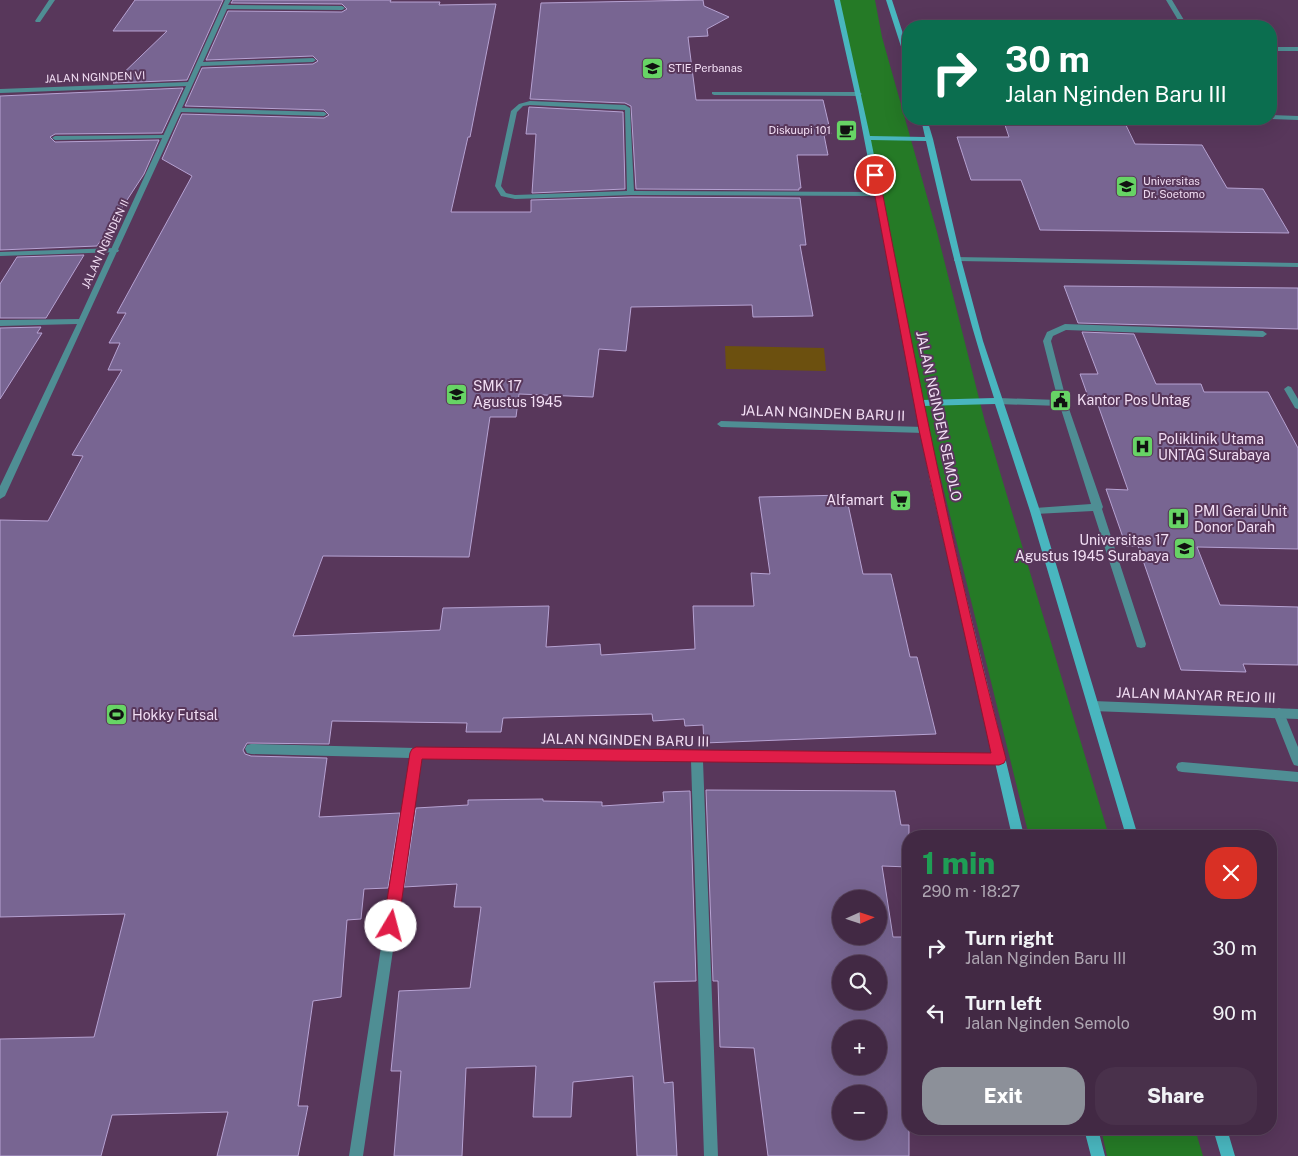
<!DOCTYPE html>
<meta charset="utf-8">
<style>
:root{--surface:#422944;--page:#49314b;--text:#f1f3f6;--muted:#aea6b2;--line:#5a455d;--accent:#8c9099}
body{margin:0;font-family:"Public Sans",sans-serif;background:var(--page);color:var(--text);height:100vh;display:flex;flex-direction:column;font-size:19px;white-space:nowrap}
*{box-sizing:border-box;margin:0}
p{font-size:16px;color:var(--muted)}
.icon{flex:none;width:28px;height:28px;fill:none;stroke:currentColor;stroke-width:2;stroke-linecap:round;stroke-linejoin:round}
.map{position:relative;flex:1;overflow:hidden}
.sheet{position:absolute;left:902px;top:830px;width:375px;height:305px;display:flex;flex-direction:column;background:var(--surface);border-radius:20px;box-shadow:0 5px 20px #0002,0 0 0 1px var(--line)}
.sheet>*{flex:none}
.guide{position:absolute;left:902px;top:20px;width:375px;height:105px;border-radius:20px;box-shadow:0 5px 20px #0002,0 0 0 1px var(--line);background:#0b6e4f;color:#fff;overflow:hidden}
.needle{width:32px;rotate:87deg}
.tools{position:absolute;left:832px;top:890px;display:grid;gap:10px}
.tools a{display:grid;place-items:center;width:55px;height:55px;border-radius:50%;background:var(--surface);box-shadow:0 5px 20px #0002,0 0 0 1px var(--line);font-size:25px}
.pin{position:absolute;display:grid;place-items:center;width:42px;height:42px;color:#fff;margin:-21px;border:2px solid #fff;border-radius:50%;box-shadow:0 1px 5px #0007}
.me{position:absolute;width:55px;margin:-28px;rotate:8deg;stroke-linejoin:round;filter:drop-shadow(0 0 4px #0008)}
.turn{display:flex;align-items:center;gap:18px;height:105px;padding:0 20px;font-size:22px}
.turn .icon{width:65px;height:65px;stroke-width:2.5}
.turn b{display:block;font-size:35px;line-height:42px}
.round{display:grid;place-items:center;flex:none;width:52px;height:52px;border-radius:20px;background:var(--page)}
.head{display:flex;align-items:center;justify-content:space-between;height:85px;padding:0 20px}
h1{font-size:30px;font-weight:800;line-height:38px;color:#1e9e55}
.primary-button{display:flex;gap:10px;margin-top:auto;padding:10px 20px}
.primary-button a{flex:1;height:58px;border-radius:20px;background:var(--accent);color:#fff;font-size:20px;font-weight:800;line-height:58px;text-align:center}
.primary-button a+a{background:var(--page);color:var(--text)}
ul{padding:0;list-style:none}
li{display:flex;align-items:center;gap:15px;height:65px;padding:0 20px}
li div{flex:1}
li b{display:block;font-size:19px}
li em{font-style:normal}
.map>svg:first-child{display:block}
.green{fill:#6c500f}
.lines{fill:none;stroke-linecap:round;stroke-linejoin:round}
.river{fill:#257a26;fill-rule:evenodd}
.building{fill:#786592;stroke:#b6a2d2;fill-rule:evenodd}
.service{fill:#4f8e94;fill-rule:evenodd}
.minor{fill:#4f8e94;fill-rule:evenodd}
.secondary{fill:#49b6bf;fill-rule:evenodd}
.route{fill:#e11d48;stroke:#92132f}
.labels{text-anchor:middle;stroke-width:4;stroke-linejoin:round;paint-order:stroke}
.far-poi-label{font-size:11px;fill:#f2def4;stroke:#58375b;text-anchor:start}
.far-street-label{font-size:11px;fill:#f2def4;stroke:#58375b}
.poi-label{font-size:14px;fill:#f2def4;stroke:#58375b;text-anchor:start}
.street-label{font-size:14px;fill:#f2def4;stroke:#58375b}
</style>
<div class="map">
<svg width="1298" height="1156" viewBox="0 0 1298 1156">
<rect width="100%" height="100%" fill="#58375b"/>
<path class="green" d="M 725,346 L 824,348 L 826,371 L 726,369 Z"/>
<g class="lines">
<path class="river" d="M 839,0 L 875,0 L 882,37 L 937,232 L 985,422 L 1109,836 L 1029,836 L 927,422 L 889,232 L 844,37 Z
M 1101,1129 L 1195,1129 L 1203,1156 L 1107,1156 Z"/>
</g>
<path class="building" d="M 135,0 L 223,0 L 187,80 L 113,83 L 167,31 L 113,31 Z
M 233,0 L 391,0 L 390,2 L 440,2 L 439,5 L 496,4 L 470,137 L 468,137 L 451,212 L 531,212 L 531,200 L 631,197 L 800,198 L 806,245 L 800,245 L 813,316 L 753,317 L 752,305 L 631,307 L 626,351 L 599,349 L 593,397 L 519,394 L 516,417 L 490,417 L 469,557 L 323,556 L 293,636 L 440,630 L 443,608 L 549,606 L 546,647 L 600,644 L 601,655 L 695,649 L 693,606 L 754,606 L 751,573 L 770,574 L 759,497 L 846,495 L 863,574 L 891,574 L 910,657 L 917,657 L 936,734 L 704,743 L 703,725 L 685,726 L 684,719 L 653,721 L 652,714 L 503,718 L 501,732 L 466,732 L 467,723 L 332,721 L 329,744 L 247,743 L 243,750 L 245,754 L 251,756 L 327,758 L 319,817 L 400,813 L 388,888 L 364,889 L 361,919 L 347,920 L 341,997 L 313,1001 L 298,1106 L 308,1106 L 298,1156 L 217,1156 L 228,1112 L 112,1115 L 101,1156 L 0,1156 L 0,1039 L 94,1037 L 125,914 L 0,917 L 0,520 L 48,521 L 83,456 L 72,455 L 122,370 L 108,370 L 120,343 L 109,343 L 126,313 L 117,313 L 192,176 L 162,159 L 182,114 L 324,118 L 329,115 L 324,110 L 185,106 L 202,68 L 313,64 L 318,61 L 313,56 L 206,60 L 228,11 L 342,12 L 347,9 L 342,4 L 231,3 Z
M 703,0 L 704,6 L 729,17 L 707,29 L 708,36 L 688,37 L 696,100 L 823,100 L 831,134 L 824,135 L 828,155 L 797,155 L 801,188 L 799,188 L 799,190 L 636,189 L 631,106 L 625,103 L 530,99 L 541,3 Z
M 183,88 L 162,133 L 55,134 L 50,137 L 55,142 L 159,140 L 144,174 L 97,246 L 0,250 L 0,96 Z
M 529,107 L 623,112 L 625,189 L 532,193 L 536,134 L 526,134 Z
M 1003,119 L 1123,119 L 1135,144 L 1202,145 L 1227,188 L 1263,189 L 1289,233 L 1040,230 L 1021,180 L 971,180 L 957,137 L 1009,137 Z
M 84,255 L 46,318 L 0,318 L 0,284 L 17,257 Z
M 1064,286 L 1298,288 L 1298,329 L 1078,323 Z
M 41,327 L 37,333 L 42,333 L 0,399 L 0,328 Z
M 1082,332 L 1134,334 L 1156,384 L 1201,384 L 1204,392 L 1268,392 L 1298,448 L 1298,549 L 1197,547 L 1220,605 L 1298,607 L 1298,665 L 1243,664 L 1246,672 L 1181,670 L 1138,546 L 1126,546 L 1106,489 L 1128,490 L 1098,405 L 1091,405 L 1080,374 L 1098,374 Z
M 706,790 L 895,791 L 901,825 L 909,825 L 909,867 L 882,866 L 893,937 L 909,937 L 909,1156 L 768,1156 L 754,1048 L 720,1047 L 718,981 L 713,981 ZM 841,899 L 879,899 L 879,936 L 841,936 ZM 841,964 L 879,964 L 879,1001 L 841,1001 ZM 841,1029 L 879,1029 L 879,1066 L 841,1066 ZM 841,1094 L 879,1094 L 879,1131 L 841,1131 Z
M 690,791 L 696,981 L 654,982 L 664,1083 L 673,1082 L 677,1156 L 637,1156 L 633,1076 L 573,1082 L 571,1117 L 533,1117 L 536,1066 L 466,1068 L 462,1156 L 394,1156 L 401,1071 L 391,1071 L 399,991 L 470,988 L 481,907 L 454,907 L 457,884 L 404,887 L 416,808 L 468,805 L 468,800 L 543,799 L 543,801 L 602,802 L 602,806 L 664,802 L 663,792 Z"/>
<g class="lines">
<path class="service" d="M 1166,0 L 1172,0 L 1184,20 L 1181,26 L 1175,26 L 1178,20 Z
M 1271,47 L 1298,47 L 1298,51 L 1271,51 Z
M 712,92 L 859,92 L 862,94 L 859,96 L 714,95 L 712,94 Z
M 1271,115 L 1298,116 L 1298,120 L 1271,119 Z
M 166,135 L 168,136 L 168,138 L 55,140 L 52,138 L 55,136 Z
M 115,248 L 119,250 L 118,252 L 0,256 L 0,252 Z
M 954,257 L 1298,263 L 1298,267 L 957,261 L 954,261 Z
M 1065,324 L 1263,331 L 1267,334 L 1263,337 L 1066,330 L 1053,336 L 1051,341 L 1067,403 L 1103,507 L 1102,509 L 1146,644 L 1145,647 L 1141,648 L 1137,647 L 1136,644 L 1093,511 L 1035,514 L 1030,511 L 1035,508 L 1091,504 L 1060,406 L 998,404 L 994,401 L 998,398 L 1058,400 L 1043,341 L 1047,332 Z
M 1288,386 L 1291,387 L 1298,399 L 1298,409 L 1295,408 L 1284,389 Z
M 721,421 L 924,427 L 928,430 L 924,433 L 721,427 L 717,424 Z
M 1279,708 L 1283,710 L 1298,747 L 1298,766 L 1294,765 L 1292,761 L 1273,713 L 1275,710 Z
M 1182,762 L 1298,772 L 1298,782 L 1182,772 L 1178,771 L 1176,767 L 1178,763 Z"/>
<path class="minor" d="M 49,0 L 55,0 L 40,22 L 36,22 L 35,21 Z
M 225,0 L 231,0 L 228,5 L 342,6 L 345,8 L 342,10 L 227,9 L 203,62 L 313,58 L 316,60 L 313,62 L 201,66 L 182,108 L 324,112 L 327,114 L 324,116 L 181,112 L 5,496 L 0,499 L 0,486 L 77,324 L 0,326 L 0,320 L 79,319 L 186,86 L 0,93 L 0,89 L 188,82 Z
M 530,101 L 625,105 L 630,108 L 634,191 L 878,192 L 882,194 L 878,196 L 631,195 L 515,199 L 501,196 L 495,186 L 511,111 L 519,104 ZM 530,105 L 625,110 L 627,191 L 515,195 L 506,193 L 501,186 L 517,112 L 523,106 Z
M 1093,701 L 1298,709 L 1298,719 L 1093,711 L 1089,709 L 1088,706 L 1089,703 Z
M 251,744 L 416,748 L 999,754 L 1003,755 L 1005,759 L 1003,763 L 999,764 L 703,761 L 718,1156 L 704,1156 L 691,761 L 421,758 L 363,1156 L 349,1156 L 410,758 L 251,754 L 247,753 L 245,749 L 247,745 Z"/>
<path class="secondary" d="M 834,0 L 840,0 L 870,136 L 925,137 L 921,119 L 927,119 L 933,139 L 961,259 L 983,341 L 1040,511 L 1138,836 L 1126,836 L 1030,511 L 995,404 L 923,406 L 963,583 L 1024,836 L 1012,836 L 930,481 L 858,107 ZM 871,140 L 926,141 C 946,228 966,314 994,398 L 922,400 Z
M 886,0 L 892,0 L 909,52 L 909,64 L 906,62 Z
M 1084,1129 L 1098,1129 L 1105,1156 L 1091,1156 Z
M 1213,1129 L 1227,1129 L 1235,1156 L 1221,1156 Z"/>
</g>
<path class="route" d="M 875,173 L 879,175 C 917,371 955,566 1006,759 L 1004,763 L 999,765 L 422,759 L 398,926 L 396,931 L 391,933 L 386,931 L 383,926 L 410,753 L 412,749 L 416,747 L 991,753 L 919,430 L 871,175 Z"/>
<defs>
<symbol id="university-square" viewBox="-11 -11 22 22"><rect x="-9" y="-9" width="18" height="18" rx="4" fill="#67d465" stroke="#58375b"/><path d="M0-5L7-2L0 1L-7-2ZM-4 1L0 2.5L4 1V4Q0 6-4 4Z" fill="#111"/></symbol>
<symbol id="cafe-square" viewBox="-11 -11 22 22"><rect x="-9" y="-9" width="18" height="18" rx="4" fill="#67d465" stroke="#58375b"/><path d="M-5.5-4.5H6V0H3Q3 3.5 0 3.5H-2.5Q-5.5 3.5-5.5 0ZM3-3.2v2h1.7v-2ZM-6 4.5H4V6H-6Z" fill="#111"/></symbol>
<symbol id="school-square" viewBox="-11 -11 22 22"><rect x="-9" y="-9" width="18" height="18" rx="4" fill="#67d465" stroke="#58375b"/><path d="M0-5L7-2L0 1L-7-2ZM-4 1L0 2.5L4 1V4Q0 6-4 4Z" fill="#111"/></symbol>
<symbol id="civic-square" viewBox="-11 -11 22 22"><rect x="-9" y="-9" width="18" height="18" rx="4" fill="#67d465" stroke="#58375b"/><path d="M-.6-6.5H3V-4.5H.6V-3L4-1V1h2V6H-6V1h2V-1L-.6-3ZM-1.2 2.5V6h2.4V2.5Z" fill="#111"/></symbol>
<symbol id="hospital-square" viewBox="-11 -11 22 22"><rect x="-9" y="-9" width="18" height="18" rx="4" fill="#67d465" stroke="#58375b"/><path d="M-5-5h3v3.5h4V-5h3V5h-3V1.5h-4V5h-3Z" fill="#111"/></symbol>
<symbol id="supermarket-square" viewBox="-11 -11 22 22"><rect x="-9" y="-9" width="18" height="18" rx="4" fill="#67d465" stroke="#58375b"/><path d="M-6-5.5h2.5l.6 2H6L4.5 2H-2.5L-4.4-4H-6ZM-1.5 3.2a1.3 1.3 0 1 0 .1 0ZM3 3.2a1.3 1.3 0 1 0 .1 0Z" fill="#111"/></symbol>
<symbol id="stadium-square" viewBox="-11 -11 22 22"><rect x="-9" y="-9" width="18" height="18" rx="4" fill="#67d465" stroke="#58375b"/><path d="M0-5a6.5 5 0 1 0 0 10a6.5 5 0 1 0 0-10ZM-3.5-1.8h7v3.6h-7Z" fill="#111"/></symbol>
</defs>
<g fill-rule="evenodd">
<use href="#university-square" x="640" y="56" width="25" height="25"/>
<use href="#cafe-square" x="834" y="118" width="25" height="25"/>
<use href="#university-square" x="1114" y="174" width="25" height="25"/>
<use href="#school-square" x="444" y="382" width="25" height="25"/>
<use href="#civic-square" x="1048" y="388" width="25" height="25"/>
<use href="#hospital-square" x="1130" y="434" width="25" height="25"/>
<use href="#supermarket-square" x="888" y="488" width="25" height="25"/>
<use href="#hospital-square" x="1166" y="506" width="25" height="25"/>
<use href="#university-square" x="1172" y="536" width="25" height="25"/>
<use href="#stadium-square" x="104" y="702" width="25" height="25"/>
</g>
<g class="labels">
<g class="far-poi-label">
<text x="668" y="72">STIE Perbanas</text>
<text x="831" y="134" text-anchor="end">Diskuupi 101</text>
<text x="1143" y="185">Universitas<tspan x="1143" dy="13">Dr. Soetomo</tspan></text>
</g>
<g class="far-street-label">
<text transform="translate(95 77) rotate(-2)" y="4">JALAN NGINDEN VI</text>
<text transform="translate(105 244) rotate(-65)" y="4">JALAN NGINDEN II</text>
</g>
<g class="poi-label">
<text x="473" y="391">SMK 17<tspan x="473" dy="16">Agustus 1945</tspan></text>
<text x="1077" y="405">Kantor Pos Untag</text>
<text x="1158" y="444">Poliklinik Utama<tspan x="1158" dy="16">UNTAG Surabaya</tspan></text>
<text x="884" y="505" text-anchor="end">Alfamart</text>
<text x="1194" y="516">PMI Gerai Unit<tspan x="1194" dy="16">Donor Darah</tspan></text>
<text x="1169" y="545" text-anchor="end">Universitas 17<tspan x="1169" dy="16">Agustus 1945 Surabaya</tspan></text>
<text x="132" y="720">Hokky Futsal</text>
</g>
<g class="street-label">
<text transform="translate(823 413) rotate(2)" y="5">JALAN NGINDEN BARU II</text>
<text transform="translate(939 416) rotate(78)" y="5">JALAN NGINDEN SEMOLO</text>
<text transform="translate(1196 695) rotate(2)" y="5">JALAN MANYAR REJO III</text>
<text transform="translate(625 740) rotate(1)" y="5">JALAN NGINDEN BARU III</text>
</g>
</g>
</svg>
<div class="tools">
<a><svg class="needle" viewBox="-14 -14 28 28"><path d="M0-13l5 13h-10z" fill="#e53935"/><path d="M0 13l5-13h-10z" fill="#aea6b2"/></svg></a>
<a><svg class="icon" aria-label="search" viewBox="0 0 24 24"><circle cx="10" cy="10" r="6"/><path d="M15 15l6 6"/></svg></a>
<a>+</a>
<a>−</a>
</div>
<div class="pin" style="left:875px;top:175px;background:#d93025"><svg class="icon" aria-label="arrive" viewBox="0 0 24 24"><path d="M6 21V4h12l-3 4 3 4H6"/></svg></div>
<svg class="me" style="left:391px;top:926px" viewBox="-20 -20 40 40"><circle r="19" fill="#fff"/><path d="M0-13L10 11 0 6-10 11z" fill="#e11d48"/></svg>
<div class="guide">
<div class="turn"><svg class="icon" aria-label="right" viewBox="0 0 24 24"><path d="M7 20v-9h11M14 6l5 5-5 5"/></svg><div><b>30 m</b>Jalan Nginden Baru III</div></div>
</div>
<section class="sheet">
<div class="head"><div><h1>1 min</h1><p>290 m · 18:27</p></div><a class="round" style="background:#d93025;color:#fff"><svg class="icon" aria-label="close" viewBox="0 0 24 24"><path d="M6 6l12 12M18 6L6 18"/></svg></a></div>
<ul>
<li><svg class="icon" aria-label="right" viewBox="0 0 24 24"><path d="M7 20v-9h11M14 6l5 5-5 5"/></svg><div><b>Turn right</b><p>Jalan Nginden Baru III</p></div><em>30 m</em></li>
<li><svg class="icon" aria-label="left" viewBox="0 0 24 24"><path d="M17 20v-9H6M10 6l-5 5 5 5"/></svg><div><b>Turn left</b><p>Jalan Nginden Semolo</p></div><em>90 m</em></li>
</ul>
<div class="primary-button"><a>Exit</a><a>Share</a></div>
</section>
</div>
